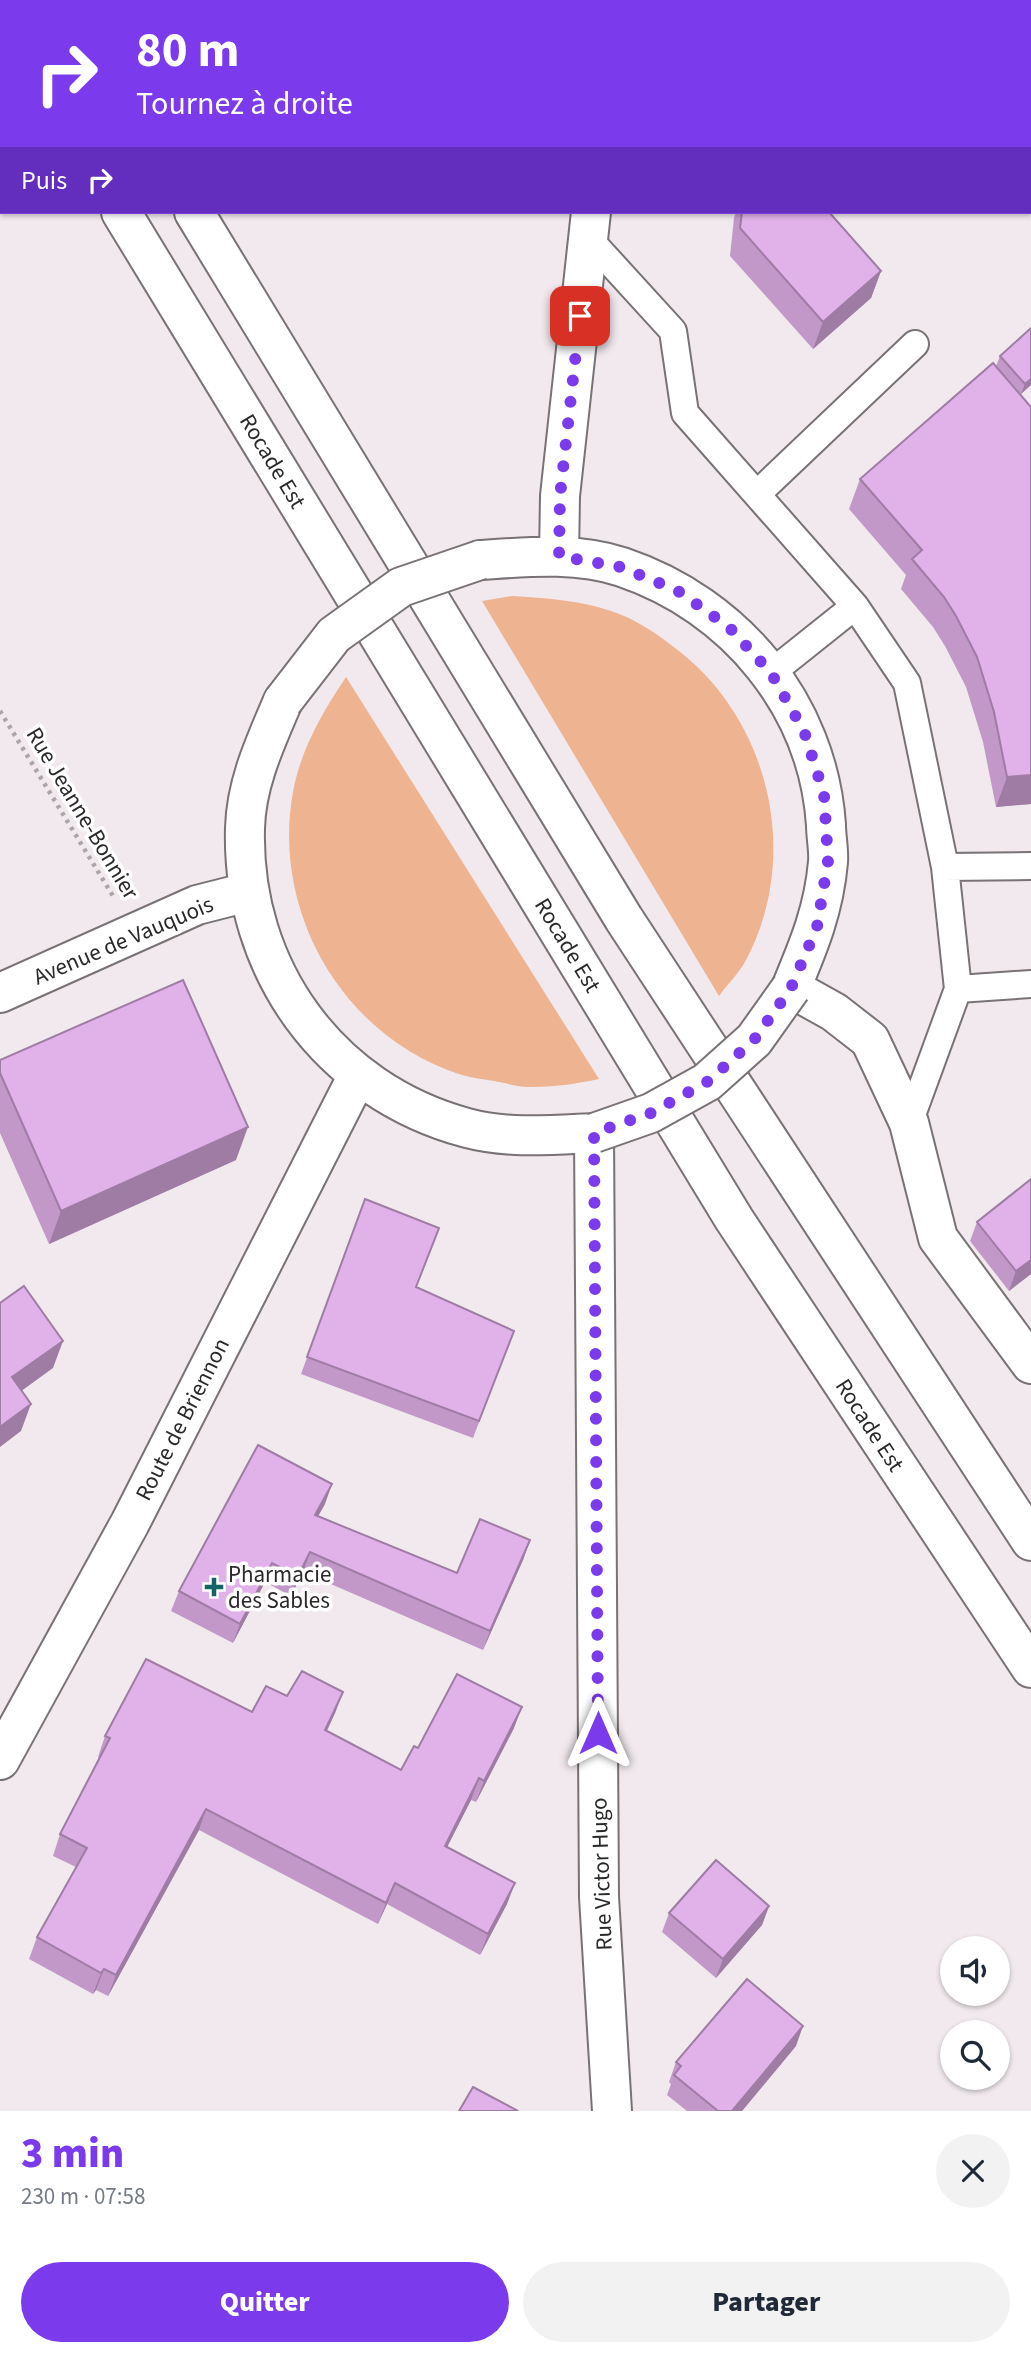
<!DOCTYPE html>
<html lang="fr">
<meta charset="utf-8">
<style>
:root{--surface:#fff;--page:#f2f2f3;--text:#1f2937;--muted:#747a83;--accent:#7c3aed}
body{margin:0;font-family:"Source Sans 3",sans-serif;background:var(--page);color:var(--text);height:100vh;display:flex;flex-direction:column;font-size:26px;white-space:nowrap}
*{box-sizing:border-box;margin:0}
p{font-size:23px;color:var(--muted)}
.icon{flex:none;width:38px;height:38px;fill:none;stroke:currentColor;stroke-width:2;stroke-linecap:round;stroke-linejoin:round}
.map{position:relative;height:2111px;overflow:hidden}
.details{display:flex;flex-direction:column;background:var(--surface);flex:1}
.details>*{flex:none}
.hud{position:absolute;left:0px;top:0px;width:1032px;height:214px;box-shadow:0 2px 5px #0004;background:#7c3aed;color:#fff;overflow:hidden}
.buttons{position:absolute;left:940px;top:1936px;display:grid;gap:14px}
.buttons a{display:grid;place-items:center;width:70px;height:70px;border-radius:50%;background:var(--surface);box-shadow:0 2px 5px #0004;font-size:35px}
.pin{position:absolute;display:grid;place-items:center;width:60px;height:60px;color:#fff;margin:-30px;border-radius:14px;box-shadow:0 4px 10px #0006}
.me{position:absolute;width:77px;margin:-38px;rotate:0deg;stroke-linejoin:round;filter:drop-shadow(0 0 5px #0008)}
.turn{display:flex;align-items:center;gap:24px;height:147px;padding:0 21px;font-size:32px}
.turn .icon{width:91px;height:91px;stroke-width:2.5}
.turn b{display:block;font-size:49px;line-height:60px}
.then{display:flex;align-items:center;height:66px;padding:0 21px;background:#0003;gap:14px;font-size:26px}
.round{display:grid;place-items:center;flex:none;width:74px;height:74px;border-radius:37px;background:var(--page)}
.headline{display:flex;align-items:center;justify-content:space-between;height:119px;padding:0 21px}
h1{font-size:42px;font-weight:800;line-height:52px;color:var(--accent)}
.primary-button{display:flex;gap:14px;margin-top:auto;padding:14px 21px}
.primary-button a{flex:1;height:80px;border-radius:42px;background:var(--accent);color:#fff;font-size:28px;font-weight:800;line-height:80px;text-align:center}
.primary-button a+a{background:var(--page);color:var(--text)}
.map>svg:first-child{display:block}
.green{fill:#eeb390}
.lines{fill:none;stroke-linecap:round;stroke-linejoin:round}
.lane-casing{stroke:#797275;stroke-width:30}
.street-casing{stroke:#797275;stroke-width:42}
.highway-casing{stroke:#797275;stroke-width:42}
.path{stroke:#aca5a8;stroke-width:4.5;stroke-dasharray:3.5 5;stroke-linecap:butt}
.lane{stroke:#fff;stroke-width:26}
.street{stroke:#fff;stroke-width:38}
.highway{stroke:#fff;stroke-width:38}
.street-bridge-casing{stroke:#797275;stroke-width:42;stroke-linecap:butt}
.street-bridge{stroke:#fff;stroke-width:38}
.wall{fill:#c298c9}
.shaded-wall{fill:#9e7ca4}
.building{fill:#e1b1ea;stroke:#9e7ca4;stroke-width:2}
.route{stroke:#7c3aed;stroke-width:12;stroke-dasharray:0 21.6}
.poi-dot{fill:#136367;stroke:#fff;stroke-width:2.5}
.labels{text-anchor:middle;stroke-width:7;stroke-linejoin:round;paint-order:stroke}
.street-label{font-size:23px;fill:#2b2829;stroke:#fff}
.poi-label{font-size:23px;fill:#2b2829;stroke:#fff;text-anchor:start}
</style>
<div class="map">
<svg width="1031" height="2111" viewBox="0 0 1031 2111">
<rect width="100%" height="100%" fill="#f1e9ed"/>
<path class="green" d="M 512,596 C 546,598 578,600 611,611 C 633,618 653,631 671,645 C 769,715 803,855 745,962 C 738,974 727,985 719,996 L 482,601 Z
M 346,677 L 599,1079 C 576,1084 554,1087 530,1087 C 518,1087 506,1083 494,1081 C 484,1079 472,1078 462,1075 C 344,1038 271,913 293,792 C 301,749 322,713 346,677 Z"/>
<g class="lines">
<defs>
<path id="lane" d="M 589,239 L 673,331 L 685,413 L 855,606
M 757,494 L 915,344
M 771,673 L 855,606 L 907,683 L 945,867
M 958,989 L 945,867 L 1031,866
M 909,1123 L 958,989 L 1031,984"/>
<path id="street" d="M 612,2 L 613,0
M 559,556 L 560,496 L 591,212
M 480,560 C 527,557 576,552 622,567 C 735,605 818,705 826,825 C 826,837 829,850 828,862 C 824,909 809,945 791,988 L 834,1012 L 870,1040 L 909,1123 L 938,1238 L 1031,1364
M 283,701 C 266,741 246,783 245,828 C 241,969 329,1091 467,1128 C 508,1139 551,1135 594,1133 L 599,1897 L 612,2111
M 0,993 L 197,905 L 248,892
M 0,1760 L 130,1523 L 358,1075"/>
<path id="highway" d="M 66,0 L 67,2
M 0,12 L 2,15
M 121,212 L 734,1219 L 1031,1668
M 194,212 L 624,919 L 1031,1541"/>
</defs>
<use href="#lane" class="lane-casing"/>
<use href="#street" class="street-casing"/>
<use href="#highway" class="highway-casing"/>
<path class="path" d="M 0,711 L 113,896"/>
<use href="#lane" class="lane"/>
<use href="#street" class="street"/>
<use href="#highway" class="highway"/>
<defs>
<path id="street-bridge" d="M 283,701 L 334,635 L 401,587 L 480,560
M 594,1133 L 651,1113 L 707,1082 L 754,1040 L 791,988"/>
</defs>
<use href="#street-bridge" class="street-bridge-casing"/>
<use href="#street-bridge" class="street-bridge"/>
</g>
<path class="wall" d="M 736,212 L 829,212 L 881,271 L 871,298 L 813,349 L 730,256 L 734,218 Z
M 1000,356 L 1031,385 L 1021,394 L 996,366 Z
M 993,363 L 1031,804 L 996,807 L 983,742 L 966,687 L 945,646 L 933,627 L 901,589 L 906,575 L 849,509 L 860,479 Z
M 0,1060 L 236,1160 L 49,1244 L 0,1133 Z
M 365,1199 L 416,1287 L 514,1331 L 473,1438 L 301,1374 Z
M 977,1222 L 1031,1274 L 1009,1291 L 970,1241 Z
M 325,1504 L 318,1516 L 457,1573 L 530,1540 L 523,1560 L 483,1650 L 303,1572 L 291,1596 L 265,1582 L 233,1643 L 171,1611 L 179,1591 Z
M 343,1692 L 335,1713 L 327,1731 L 401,1770 L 418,1748 L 514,1728 L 476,1802 L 471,1800 L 447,1847 L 507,1904 L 480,1955 L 387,1904 L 378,1924 L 199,1830 L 108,1996 L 96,1990 L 93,1994 L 29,1959 L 37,1937 L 76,1867 L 53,1856 L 60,1834 L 99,1758 L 98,1757 L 105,1736 L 252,1712 L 287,1696 Z
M 769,1906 L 762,1925 L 716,1978 L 662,1932 L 669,1913 Z
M 796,2046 L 742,2111 L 687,2111 L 667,2095 L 671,2084 L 669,2082 L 676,2062 Z"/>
<path class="shaded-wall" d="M 881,271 L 871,298 L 813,349 L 823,322 Z
M 1031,379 L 1031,385 L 1021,394 L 1025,384 Z
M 1031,775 L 1031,804 L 996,807 L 1007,777 Z
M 248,1127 L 236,1160 L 49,1244 L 61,1211 Z
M 1031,1260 L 1031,1274 L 1009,1291 L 1016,1271 Z
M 63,1341 L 53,1368 L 2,1405 L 12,1377 Z
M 31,1404 L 21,1431 L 0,1447 L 0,1427 Z
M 332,1484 L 325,1504 L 308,1534 L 315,1515 Z
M 530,1540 L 523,1560 L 483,1650 L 490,1631 Z
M 310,1552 L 303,1572 L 291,1596 L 298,1576 Z
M 272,1563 L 265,1582 L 233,1643 L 240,1624 Z
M 343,1692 L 335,1713 L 317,1751 L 325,1730 Z
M 522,1707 L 514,1728 L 476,1802 L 484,1781 Z
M 479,1778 L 471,1800 L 437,1867 L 445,1846 Z
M 206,1809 L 199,1830 L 108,1996 L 116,1975 Z
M 395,1883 L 387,1904 L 378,1924 L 386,1903 Z
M 515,1883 L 507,1904 L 480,1955 L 488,1934 Z
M 769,1906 L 762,1925 L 716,1978 L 723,1959 Z
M 104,1969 L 96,1990 L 93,1994 L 101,1973 Z
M 803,2026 L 796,2046 L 742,2111 L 732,2111 Z"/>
<path class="building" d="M 447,0 L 482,0 L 483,2 L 444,2 Z
M 925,0 L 969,0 L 971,2 L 925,2 Z
M 742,212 L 829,212 L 881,271 L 823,322 L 740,228 Z
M 1031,328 L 1031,379 L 1025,384 L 1000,356 Z
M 993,363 L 1031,407 L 1031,775 L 1007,777 L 994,712 L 977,657 L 956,616 L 944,597 L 912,559 L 922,550 L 860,479 Z
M 183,980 L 248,1127 L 61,1211 L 0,1073 L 0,1060 Z
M 1031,1179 L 1031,1260 L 1016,1271 L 977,1222 Z
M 365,1199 L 439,1228 L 416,1287 L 514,1331 L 479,1421 L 307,1357 Z
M 24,1286 L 63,1341 L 12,1377 L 31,1404 L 0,1427 L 0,1303 Z
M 258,1445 L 332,1484 L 315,1515 L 457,1573 L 480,1519 L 530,1540 L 490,1631 L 310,1552 L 298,1576 L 272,1563 L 240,1624 L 179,1591 Z
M 146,1659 L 252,1712 L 266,1686 L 287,1696 L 302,1671 L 343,1692 L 325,1730 L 401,1770 L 414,1746 L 418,1748 L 457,1674 L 522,1707 L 484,1781 L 479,1778 L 445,1846 L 515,1883 L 488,1934 L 395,1883 L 386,1903 L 206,1809 L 116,1975 L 104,1969 L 101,1973 L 37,1937 L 87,1848 L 60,1834 L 110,1738 L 105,1736 Z
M 716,1860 L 769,1906 L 723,1959 L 669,1913 Z
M 747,1979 L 803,2026 L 732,2111 L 718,2111 L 674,2075 L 681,2066 L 676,2062 Z
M 473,2087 L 518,2111 L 459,2111 Z"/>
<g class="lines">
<path class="route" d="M 580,316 L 560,496 L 559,556 L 621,567 L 678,591 L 729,627 L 771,673 L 804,731 L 824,794 L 828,861 L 817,927 L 791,988 L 754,1040 L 707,1082 L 651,1113 L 594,1133 L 598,1733"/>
</g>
<path class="poi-dot" d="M210.5 1576.5h7v7h7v7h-7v7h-7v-7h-7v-7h7z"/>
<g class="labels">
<g class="street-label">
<text transform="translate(273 461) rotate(59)" y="8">Rocade Est</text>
<text transform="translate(83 813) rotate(59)" y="8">Rue Jeanne-Bonnier</text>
<text transform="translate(123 940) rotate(-23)" y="8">Avenue de Vauquois</text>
<text transform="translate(568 945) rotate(59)" y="8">Rocade Est</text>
<text transform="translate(182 1419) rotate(-63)" y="8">Route de Briennon</text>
<text transform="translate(870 1425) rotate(57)" y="8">Rocade Est</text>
<text transform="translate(601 1874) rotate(-92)" y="8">Rue Victor Hugo</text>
</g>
<g class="poi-label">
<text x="228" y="1582">Pharmacie<tspan x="228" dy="26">des Sables</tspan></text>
</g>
</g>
</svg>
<div class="buttons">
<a><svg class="icon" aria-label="sound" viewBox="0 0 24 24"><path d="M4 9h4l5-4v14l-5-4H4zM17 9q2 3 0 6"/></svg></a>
<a><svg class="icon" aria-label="search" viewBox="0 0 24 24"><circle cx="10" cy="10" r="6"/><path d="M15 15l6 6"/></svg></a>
</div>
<div class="pin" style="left:580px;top:316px;background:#d93025"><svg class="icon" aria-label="arrive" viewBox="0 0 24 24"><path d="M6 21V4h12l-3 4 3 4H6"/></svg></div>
<svg class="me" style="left:598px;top:1733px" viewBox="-20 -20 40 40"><path d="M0-17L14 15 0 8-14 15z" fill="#7c3aed" stroke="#fff" stroke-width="4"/></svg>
<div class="hud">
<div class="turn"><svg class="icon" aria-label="right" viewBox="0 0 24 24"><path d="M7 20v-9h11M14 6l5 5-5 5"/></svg><div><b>80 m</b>Tournez à droite</div></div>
<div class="then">Puis<svg class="icon" aria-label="right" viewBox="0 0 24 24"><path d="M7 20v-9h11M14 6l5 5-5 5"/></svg></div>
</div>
</div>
<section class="details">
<div class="headline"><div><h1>3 min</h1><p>230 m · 07:58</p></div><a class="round"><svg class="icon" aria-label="close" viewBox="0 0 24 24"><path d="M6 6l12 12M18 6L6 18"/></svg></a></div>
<div class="primary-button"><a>Quitter</a><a>Partager</a></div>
</section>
